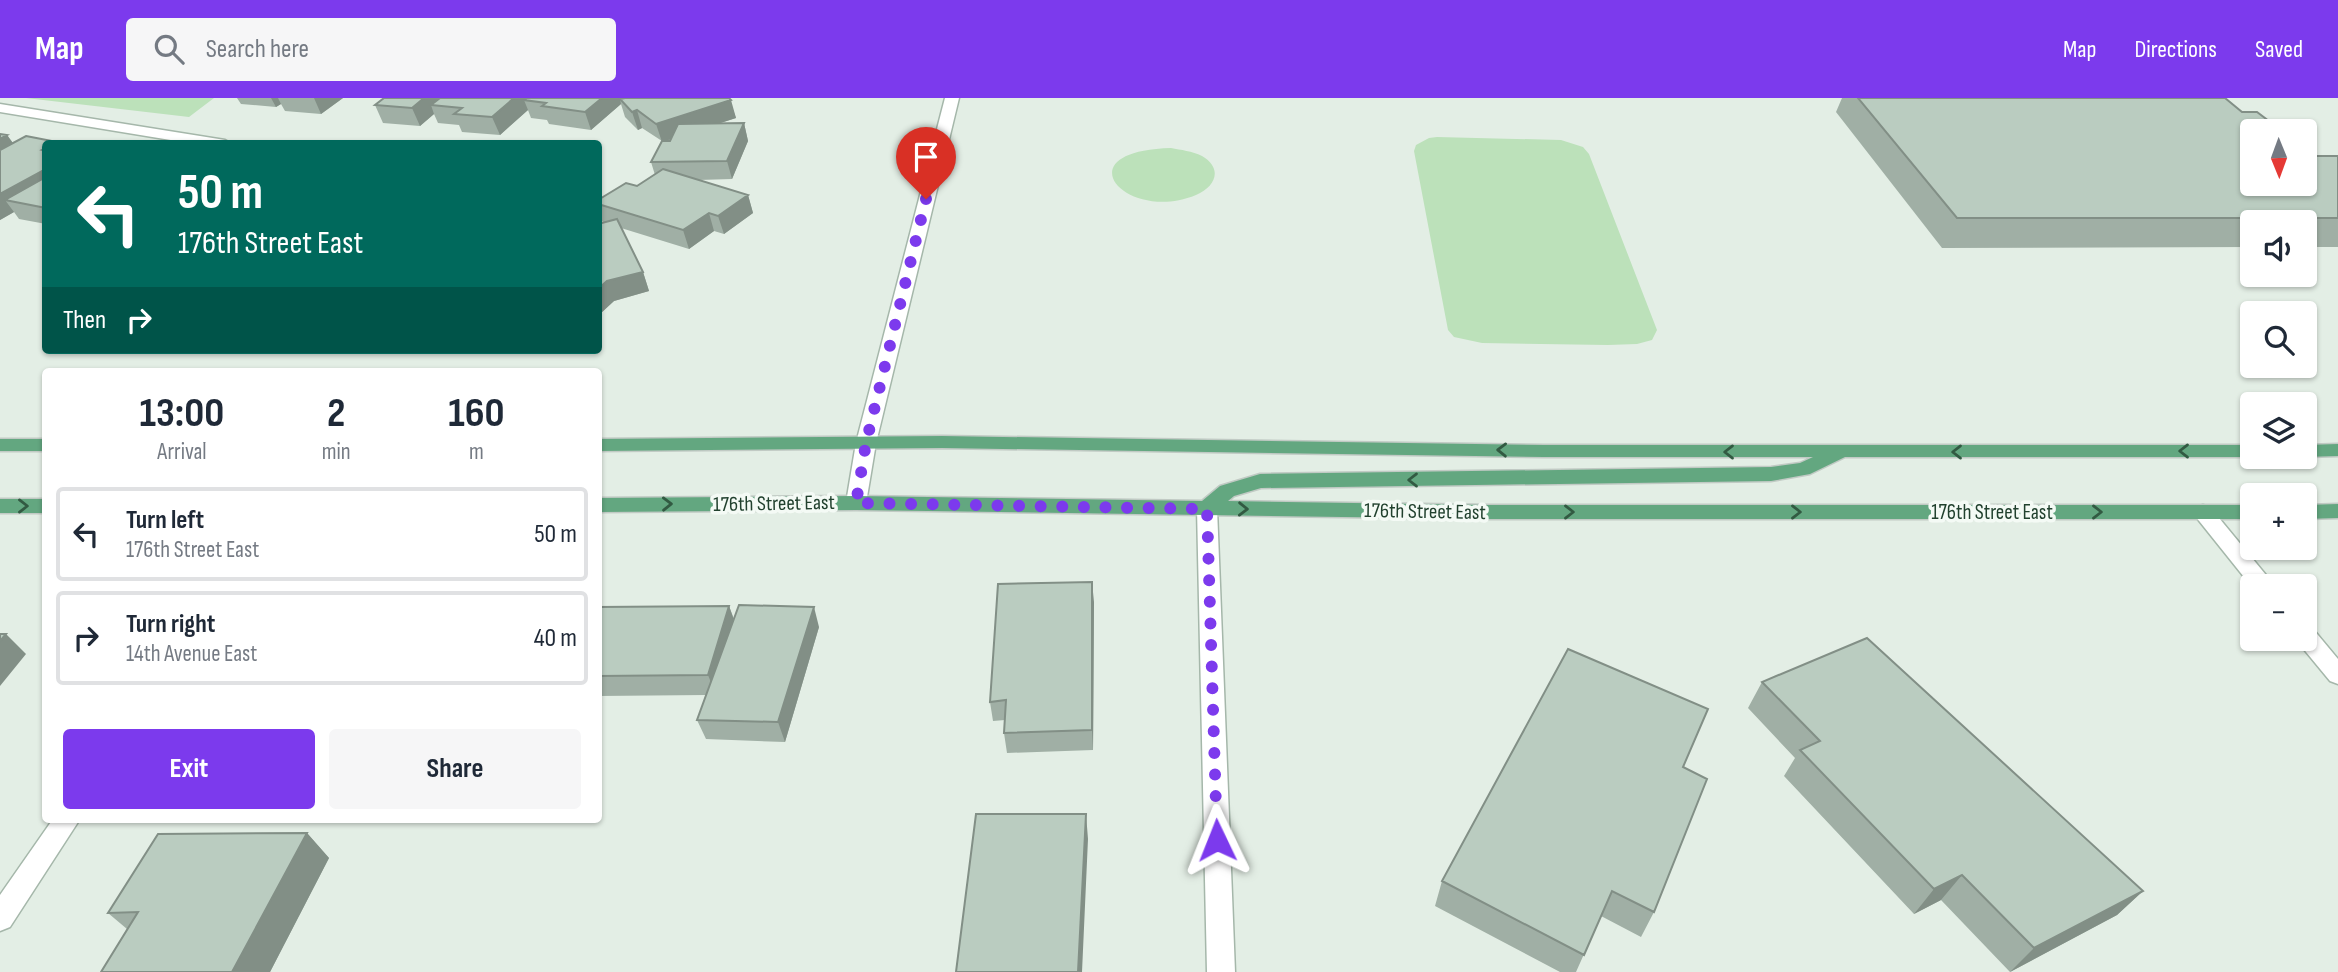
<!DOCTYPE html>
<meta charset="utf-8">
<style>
:root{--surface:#fff;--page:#f6f6f7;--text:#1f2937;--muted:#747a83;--line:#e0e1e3;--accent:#7c3aed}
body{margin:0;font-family:"Sofia Sans Condensed",sans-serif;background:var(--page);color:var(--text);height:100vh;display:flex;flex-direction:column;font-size:26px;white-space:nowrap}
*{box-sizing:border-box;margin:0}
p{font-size:23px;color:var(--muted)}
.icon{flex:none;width:38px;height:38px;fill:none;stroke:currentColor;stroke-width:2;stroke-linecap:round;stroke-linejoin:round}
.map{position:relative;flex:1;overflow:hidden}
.sheet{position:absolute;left:42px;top:270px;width:560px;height:455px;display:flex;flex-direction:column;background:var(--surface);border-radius:7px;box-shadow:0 2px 5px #0004}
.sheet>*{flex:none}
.top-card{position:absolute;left:42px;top:42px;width:560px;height:214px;border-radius:7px;box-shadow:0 2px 5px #0004;background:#00695c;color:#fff;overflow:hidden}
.needle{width:46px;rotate:179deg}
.buttons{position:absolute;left:2240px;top:21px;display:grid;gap:14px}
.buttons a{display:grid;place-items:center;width:77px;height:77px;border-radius:7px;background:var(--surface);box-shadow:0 2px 5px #0004;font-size:35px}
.pin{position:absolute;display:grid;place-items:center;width:60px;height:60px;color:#fff;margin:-72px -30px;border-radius:50% 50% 50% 0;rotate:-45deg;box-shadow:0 0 7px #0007}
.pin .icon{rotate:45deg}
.me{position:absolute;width:77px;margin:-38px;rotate:358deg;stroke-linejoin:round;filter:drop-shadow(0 0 5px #0008)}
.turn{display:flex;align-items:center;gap:24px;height:147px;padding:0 21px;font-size:32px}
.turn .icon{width:91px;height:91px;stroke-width:2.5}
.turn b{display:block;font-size:49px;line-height:60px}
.then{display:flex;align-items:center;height:66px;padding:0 21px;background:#0003;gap:14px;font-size:26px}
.eta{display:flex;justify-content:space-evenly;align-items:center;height:119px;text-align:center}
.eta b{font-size:42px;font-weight:700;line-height:49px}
.action{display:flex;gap:14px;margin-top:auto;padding:14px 21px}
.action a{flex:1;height:80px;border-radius:7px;background:var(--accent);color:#fff;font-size:28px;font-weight:700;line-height:80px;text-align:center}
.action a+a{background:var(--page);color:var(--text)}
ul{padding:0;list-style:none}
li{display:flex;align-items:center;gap:21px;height:94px;margin:0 14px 10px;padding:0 7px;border:4px solid var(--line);border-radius:7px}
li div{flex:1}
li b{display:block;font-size:26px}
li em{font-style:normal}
header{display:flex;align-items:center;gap:42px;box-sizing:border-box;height:98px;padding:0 35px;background:var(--accent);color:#fff}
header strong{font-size:33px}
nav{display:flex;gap:38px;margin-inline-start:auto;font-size:24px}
.search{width:490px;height:63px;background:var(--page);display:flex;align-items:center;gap:18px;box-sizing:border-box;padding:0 24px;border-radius:7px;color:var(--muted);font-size:26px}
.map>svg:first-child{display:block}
.green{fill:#bce1ba}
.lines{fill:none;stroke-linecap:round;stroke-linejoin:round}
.service-casing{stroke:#a5b7aa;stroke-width:3}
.minor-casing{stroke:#a5b7aa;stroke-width:3}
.tertiary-casing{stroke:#a5b7aa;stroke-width:3}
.primary-casing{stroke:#c1cac4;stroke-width:3}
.service{fill:#fff;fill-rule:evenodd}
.minor{fill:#fff;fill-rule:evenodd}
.tertiary{fill:#fff;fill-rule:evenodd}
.primary{fill:#63a780;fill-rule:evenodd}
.wall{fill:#a0afa5}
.shaded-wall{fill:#828f86}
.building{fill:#baccc0;stroke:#828f86;stroke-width:2}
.oneway{stroke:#325a42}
.route{stroke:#7c3aed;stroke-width:12;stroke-dasharray:0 21.6}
.labels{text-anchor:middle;stroke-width:7;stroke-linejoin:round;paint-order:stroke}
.street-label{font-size:21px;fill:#21412e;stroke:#f4faf5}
</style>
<header>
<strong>Map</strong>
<div class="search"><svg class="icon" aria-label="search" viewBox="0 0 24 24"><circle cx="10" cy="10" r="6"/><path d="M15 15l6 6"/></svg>Search here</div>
<nav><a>Map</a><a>Directions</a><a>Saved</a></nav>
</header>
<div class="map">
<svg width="2338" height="874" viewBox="0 0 2338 874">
<rect width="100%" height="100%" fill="#e3eee5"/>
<path class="green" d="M 26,0 L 214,0 L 189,19 Z
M 1437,39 L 1561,42 L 1583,49 L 1589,56 L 1657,232 L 1652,242 L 1637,246 L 1608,247 L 1482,245 L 1454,239 L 1448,232 L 1414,53 L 1416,47 L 1429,40 Z
M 1171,50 C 1181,52 1192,53 1202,58 C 1223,70 1216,89 1196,97 C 1126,126 1061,53 1171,50 Z"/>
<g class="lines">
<defs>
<path id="service" d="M 2203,407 L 2210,409 L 2275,488 L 2252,489 L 2196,419 L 2193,414 L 2196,409 Z
M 2305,528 L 2313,531 L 2338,561 L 2338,586 L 2330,583 L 2297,543 L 2296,541 L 2305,541 Z"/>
<path id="minor" d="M 0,6 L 225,42 L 232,46 L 195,46 L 0,14 Z
M 1207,403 L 1214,405 L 1217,410 L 1235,874 L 1207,874 L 1197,410 L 1200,405 Z
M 53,721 L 80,721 L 10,829 L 0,833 L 0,797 Z"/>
<path id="tertiary" d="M 945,0 L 959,0 L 876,345 L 866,405 L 863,410 L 849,410 L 846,405 L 856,345 Z"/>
<path id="primary" d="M 942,338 L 1544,347 L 2252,347 L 2252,359 L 2255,359 L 1845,359 L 1810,376 L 1771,383 L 1261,390 L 1234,398 L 1228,403 L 1488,407 L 2252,407 L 2252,421 L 1488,421 L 856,412 L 598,414 L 598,400 L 856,398 L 1202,403 L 1220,388 L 1260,376 L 1771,369 L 1800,365 L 1813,359 L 1544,359 L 942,350 L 598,353 L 598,341 Z
M 0,341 L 46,341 L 46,353 L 0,353 Z
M 2338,346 L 2338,358 L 2305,359 L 2302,359 L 2305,359 L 2305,347 Z
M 0,401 L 46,401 L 46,415 L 0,415 Z
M 2338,406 L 2338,420 L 2305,421 L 2305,407 Z"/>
</defs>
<use href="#service" class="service-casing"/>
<use href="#minor" class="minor-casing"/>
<use href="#tertiary" class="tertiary-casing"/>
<use href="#primary" class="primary-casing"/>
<use href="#service" class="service"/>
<use href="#minor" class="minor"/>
<use href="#tertiary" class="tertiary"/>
<use href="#primary" class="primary"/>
</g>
<path class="wall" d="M 237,0 L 343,0 L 321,16 L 285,13 L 281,6 L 276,9 L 241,6 Z
M 384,0 L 729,0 L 736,20 L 717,26 L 744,25 L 748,43 L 732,81 L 698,82 L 748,97 L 753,115 L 724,136 L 714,133 L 689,151 L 621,130 L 643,174 L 649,193 L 614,203 L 601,215 L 598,215 L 598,126 L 604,124 L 601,123 L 598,116 L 598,102 L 637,88 L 655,77 L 651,64 L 662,43 L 642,30 L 638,32 L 625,19 L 621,6 L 591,32 L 549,26 L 547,22 L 531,20 L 528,12 L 500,37 L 462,34 L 459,27 L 438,25 L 434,16 L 420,28 L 383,25 L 375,7 Z
M 1842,0 L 2225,0 L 2242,14 L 2314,58 L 2338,58 L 2338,149 L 2305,149 L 2305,124 L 2252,124 L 2252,149 L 1942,150 L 1836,14 Z
M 0,36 L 7,37 L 13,45 L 57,44 L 58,46 L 46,46 L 46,126 L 19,121 L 14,114 L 0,122 Z
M 1094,504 L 1093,652 L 1007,655 L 1004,635 L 1005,622 L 993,623 L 990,604 Z
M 729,508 L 734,521 L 819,529 L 785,644 L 706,641 L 697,622 L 706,597 L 598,598 L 598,509 Z
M 1762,584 L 2143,793 L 2117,817 L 2010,874 L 1941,802 L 1914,816 L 1784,678 L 1795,660 L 1748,610 Z
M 1683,669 L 1654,814 L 1641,839 L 1601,818 L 1576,874 L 1560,874 L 1435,808 L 1442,783 Z
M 307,735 L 329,760 L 270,874 L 101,874 L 127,831 L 108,815 Z"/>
<path class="shaded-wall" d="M 271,0 L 278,0 L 281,6 L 276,9 Z
M 314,0 L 343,0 L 321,16 Z
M 424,0 L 453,0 L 431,7 L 434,16 L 420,28 L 412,10 Z
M 514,0 L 540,0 L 524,2 L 528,12 L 500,37 L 492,19 Z
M 602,0 L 628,0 L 620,1 L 621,6 L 591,32 L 585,14 Z
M 731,2 L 736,20 L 662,44 L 656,26 Z
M 637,12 L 642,30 L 638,32 L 632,14 Z
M 744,25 L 748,43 L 732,81 L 727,63 Z
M 7,37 L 20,55 L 0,66 L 0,41 Z
M 46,71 L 46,97 L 5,102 L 14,114 L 0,122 L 0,96 Z
M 748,97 L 753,115 L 724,136 L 718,118 Z
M 709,115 L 714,133 L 689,151 L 683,132 Z
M 643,174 L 649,193 L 614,203 L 601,215 L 598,209 L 598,191 L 607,183 Z
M 1092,484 L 1094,504 L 1093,652 L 1092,632 Z
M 729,508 L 736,528 L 716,597 L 708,577 Z
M 814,509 L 819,529 L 785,644 L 778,624 Z
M 6,536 L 26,556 L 0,588 L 0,543 Z
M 1086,716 L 1088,741 L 1082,874 L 1078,874 Z
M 307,735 L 329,760 L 270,874 L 232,874 Z
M 1962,777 L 1941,802 L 1914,816 L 1934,791 Z
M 2143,793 L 2117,817 L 2010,874 L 2034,850 Z"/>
<path class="building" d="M 384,0 L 424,0 L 412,10 L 375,7 Z
M 440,0 L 514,0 L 492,19 L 454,16 L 462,10 L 431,7 Z
M 527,0 L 602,0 L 585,14 L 542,8 L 546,5 L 524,2 Z
M 625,0 L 729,0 L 731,2 L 656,26 L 637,12 L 632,14 L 620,1 Z
M 1858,0 L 2225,0 L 2242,14 L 2257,14 L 2282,33 L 2252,33 L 2252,86 L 2305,86 L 2305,51 L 2314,58 L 2338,58 L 2338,120 L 1957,120 Z
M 744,25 L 727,63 L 651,64 L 662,43 L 670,43 L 678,26 Z
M 0,36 L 7,37 L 0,41 Z
M 26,38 L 57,44 L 54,46 L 46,46 L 46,50 L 42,52 L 46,53 L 46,71 L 0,96 L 0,52 Z
M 663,71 L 748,97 L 718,118 L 709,115 L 683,132 L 598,106 L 598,102 L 626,85 L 637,88 Z
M 46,79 L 46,110 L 5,102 Z
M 617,121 L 643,174 L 607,183 L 598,191 L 598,126 Z
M 1092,484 L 1092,632 L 1004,635 L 1006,602 L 990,604 L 998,486 Z
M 739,507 L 814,509 L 778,624 L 697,622 Z
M 729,508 L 708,577 L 598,578 L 598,509 Z
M 0,536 L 6,536 L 0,543 Z
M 1867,540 L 2143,793 L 2034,850 L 1962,777 L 1934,791 L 1800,652 L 1820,643 L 1762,584 Z
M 1568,551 L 1708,611 L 1683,669 L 1707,681 L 1654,814 L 1612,793 L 1584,857 L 1442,783 Z
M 976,716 L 1086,716 L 1078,874 L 956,874 Z
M 307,735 L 232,874 L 101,874 L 138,814 L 108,815 L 158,736 Z"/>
<defs><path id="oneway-chevron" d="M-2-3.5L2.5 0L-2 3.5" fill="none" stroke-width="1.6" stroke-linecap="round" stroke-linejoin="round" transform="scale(1.75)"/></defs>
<g class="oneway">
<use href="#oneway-chevron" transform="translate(1502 352) rotate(-179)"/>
<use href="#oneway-chevron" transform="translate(2184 353) rotate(180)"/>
<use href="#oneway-chevron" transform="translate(1729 354) rotate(-180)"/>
<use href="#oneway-chevron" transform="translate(1957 354) rotate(180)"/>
<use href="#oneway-chevron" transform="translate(1413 382) rotate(180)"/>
<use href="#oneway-chevron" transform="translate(667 406) rotate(-1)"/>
<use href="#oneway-chevron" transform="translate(23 408)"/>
<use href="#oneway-chevron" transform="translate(1243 411) rotate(1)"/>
<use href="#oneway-chevron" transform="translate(1569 414)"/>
<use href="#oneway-chevron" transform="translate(1796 414)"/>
<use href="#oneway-chevron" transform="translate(2097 414)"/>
</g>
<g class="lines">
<path class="route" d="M 926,101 L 866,345 L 856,405 L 1207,411 L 1217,742"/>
</g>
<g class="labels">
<g class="street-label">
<text transform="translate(774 405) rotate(-1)" y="7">176th Street East</text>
<text transform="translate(1425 413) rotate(1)" y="7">176th Street East</text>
<text x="1992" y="421">176th Street East</text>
</g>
</g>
</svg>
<div class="buttons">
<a><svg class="needle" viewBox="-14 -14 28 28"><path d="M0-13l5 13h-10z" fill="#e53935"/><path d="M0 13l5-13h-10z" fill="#747a83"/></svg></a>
<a><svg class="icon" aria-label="sound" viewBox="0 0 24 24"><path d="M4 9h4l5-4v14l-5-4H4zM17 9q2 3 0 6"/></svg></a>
<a><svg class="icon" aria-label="search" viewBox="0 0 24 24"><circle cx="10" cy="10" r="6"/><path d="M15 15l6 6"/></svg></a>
<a><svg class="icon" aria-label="layers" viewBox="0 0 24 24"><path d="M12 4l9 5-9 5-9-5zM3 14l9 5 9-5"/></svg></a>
<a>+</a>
<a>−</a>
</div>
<div class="pin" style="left:926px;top:101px;background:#d93025"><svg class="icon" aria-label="arrive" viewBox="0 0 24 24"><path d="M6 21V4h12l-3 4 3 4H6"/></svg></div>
<svg class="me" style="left:1217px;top:742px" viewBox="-20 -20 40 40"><path d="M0-17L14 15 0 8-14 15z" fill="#7c3aed" stroke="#fff" stroke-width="4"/></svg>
<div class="top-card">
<div class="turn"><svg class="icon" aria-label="left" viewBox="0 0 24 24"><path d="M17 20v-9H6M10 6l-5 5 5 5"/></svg><div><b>50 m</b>176th Street East</div></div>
<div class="then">Then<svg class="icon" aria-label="right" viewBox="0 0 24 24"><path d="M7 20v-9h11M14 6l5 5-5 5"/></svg></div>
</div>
<section class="sheet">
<div class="eta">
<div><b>13:00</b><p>Arrival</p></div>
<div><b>2</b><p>min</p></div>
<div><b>160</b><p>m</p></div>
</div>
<ul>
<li><svg class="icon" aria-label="left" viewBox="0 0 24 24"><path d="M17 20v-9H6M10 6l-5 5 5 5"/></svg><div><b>Turn left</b><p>176th Street East</p></div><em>50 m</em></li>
<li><svg class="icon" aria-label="right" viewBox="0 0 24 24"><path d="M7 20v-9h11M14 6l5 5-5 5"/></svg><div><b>Turn right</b><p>14th Avenue East</p></div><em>40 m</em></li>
</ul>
<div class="action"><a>Exit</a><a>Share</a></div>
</section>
</div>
